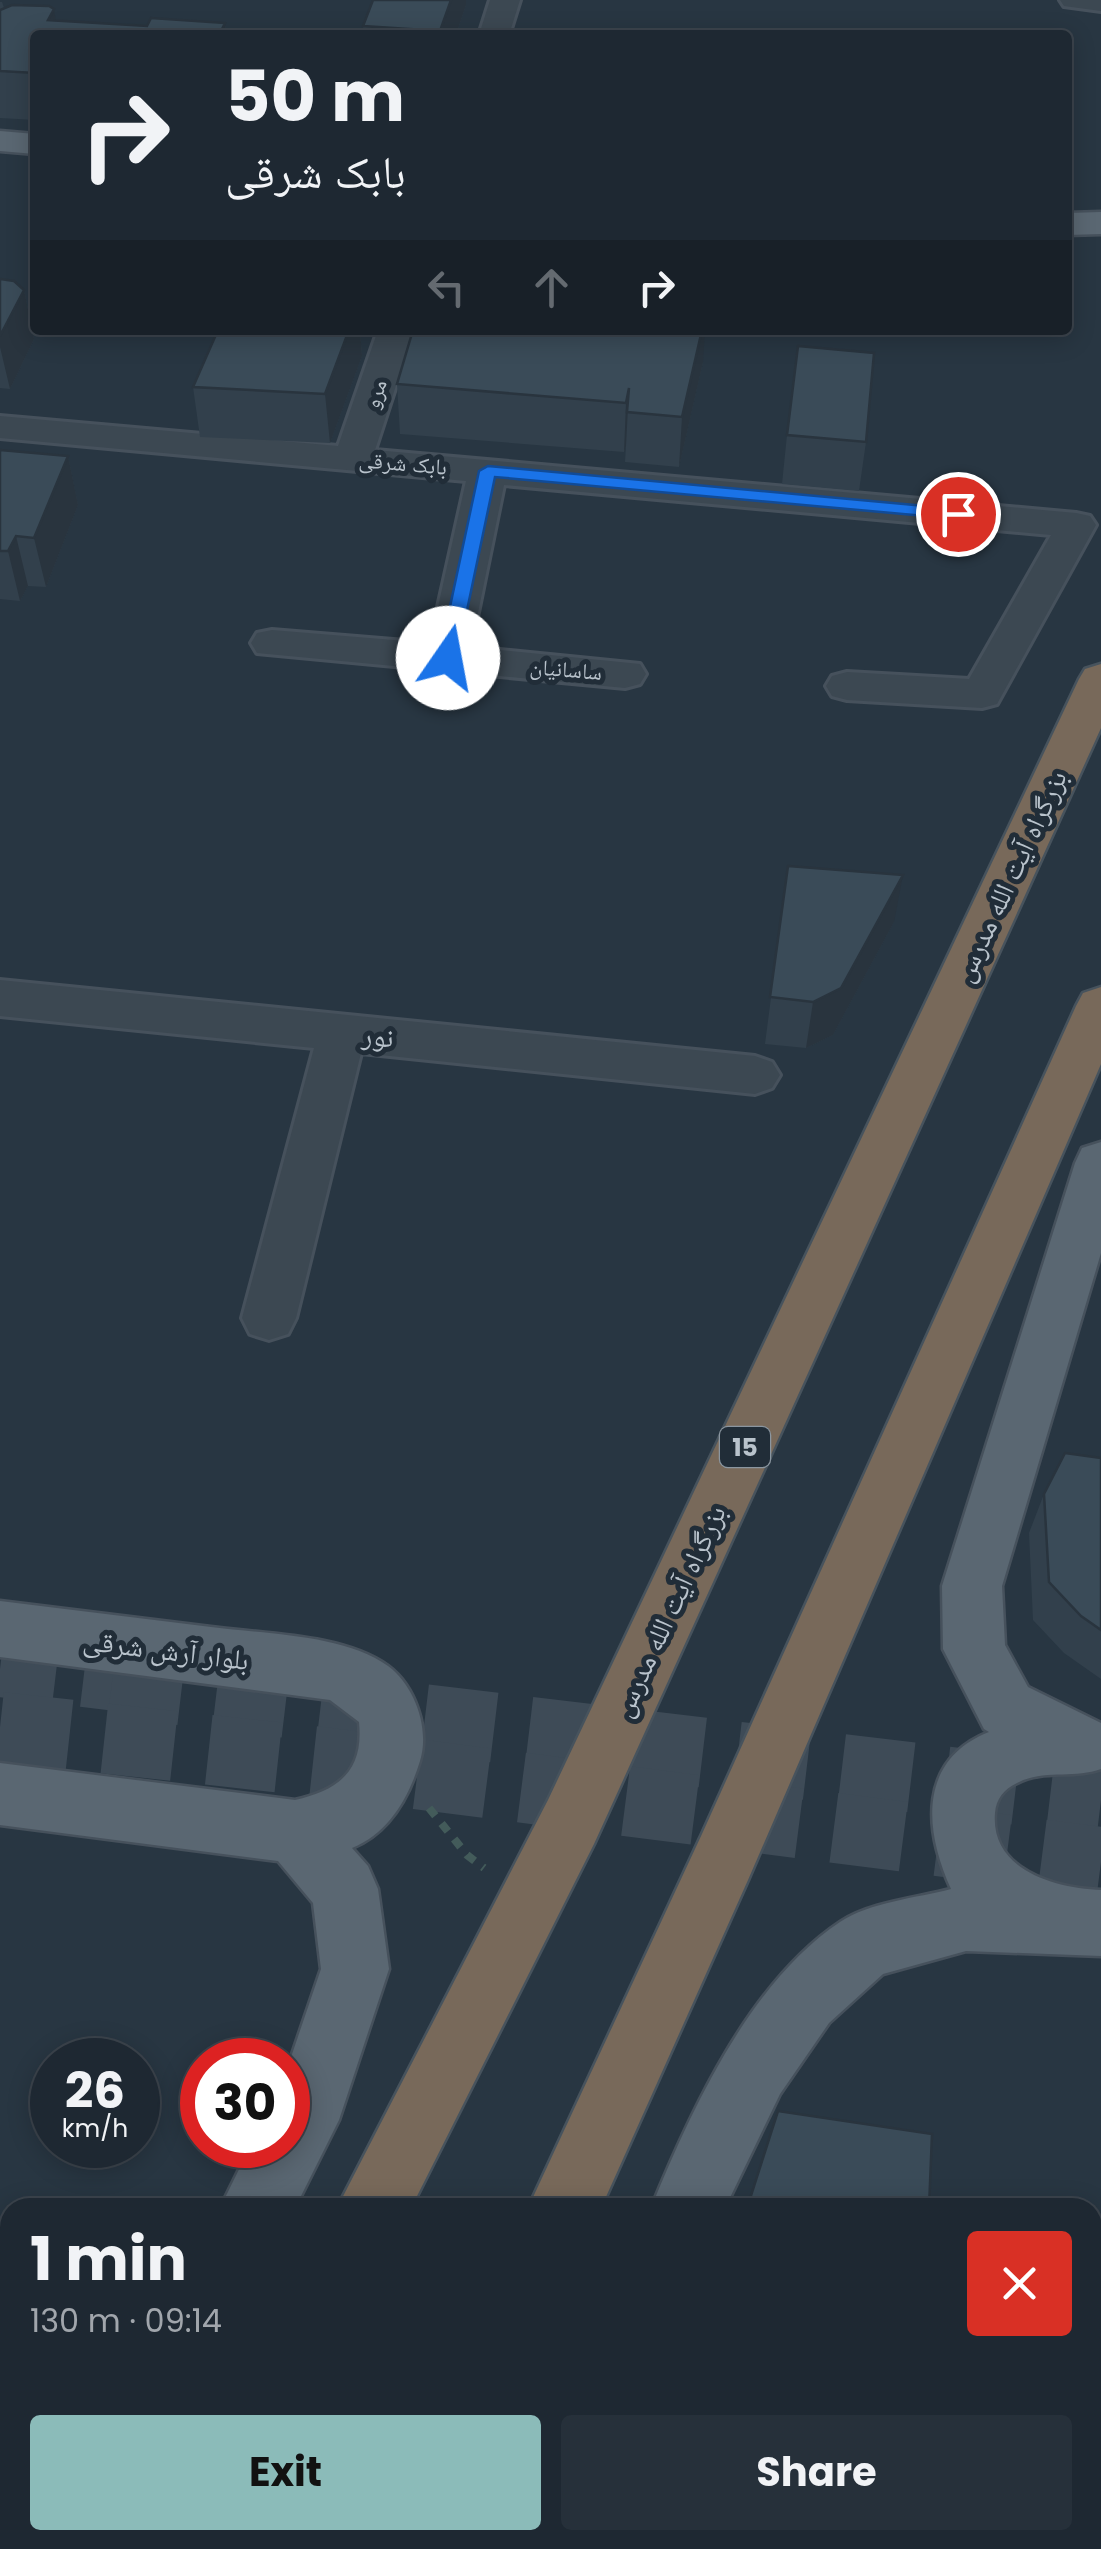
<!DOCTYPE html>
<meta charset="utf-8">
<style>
:root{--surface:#1e2832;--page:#26303a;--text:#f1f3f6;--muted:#a1a6ac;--line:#3c444d;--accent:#8bbbb9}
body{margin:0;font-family:Poppins,"Noto Naskh Arabic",sans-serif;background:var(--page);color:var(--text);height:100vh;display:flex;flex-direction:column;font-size:38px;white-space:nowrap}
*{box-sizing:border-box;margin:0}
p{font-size:32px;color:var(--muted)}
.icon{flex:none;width:55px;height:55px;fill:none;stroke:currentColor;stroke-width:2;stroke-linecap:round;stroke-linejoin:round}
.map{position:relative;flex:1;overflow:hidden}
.side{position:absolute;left:0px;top:2198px;width:1102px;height:352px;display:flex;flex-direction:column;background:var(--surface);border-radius:30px 30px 0 0;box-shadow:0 5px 25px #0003,0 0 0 2px var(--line)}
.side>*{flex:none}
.banner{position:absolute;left:30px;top:30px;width:1042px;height:305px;border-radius:10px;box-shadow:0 5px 25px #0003,0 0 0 2px var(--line);background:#1e2832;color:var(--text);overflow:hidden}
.speed{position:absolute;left:30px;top:2038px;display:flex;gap:20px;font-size:50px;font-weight:700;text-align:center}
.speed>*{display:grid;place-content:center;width:130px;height:130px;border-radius:50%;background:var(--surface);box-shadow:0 5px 25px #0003,0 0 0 2px var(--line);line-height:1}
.speed small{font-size:25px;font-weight:400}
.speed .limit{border:15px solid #d22;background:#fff;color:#111}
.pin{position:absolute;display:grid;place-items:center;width:85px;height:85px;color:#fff;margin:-42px;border:5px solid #fff;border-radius:50%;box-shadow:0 2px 10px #0007}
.me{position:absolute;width:110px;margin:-55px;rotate:12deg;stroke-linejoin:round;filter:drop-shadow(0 0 8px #0008)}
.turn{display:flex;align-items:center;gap:35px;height:210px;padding:0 30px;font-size:45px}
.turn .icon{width:130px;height:130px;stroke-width:2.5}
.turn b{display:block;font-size:70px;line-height:85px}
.lanes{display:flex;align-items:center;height:95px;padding:0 30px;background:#0003;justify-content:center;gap:50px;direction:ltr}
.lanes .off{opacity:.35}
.round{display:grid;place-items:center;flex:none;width:105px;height:105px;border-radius:10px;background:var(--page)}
.summary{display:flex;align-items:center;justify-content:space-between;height:170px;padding:0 30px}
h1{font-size:60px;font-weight:700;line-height:75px}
.primary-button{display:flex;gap:20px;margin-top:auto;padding:20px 30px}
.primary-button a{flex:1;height:115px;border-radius:10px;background:var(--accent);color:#111;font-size:40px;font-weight:700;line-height:115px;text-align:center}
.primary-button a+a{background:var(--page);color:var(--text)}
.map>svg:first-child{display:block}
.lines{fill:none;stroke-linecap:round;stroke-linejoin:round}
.major-tunnel-far1{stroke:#3e4b57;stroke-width:56;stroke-dasharray:56 28;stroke-linecap:butt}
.major-tunnel{stroke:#3e4b57;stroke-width:70;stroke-dasharray:70 35;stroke-linecap:butt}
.highway-tunnel{stroke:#3e4b57;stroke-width:70;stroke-dasharray:70 35;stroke-linecap:butt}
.minor-casing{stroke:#46515c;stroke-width:6}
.major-casing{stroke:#46515c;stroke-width:5}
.highway-casing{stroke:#47535d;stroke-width:5}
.path{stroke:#435b5a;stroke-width:8;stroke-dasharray:10 10;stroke-linecap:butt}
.minor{fill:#3c4852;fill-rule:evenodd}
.major{fill:#5a6772;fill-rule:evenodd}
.highway{fill:#78695a;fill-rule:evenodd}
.wall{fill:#32404c}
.shaded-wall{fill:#29343e}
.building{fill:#3a4b58;stroke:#29343e;stroke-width:2.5}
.route{fill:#1a73e8;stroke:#114b97;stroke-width:2.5}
.labels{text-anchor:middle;stroke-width:10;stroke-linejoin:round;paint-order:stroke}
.far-street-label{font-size:22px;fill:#b9c3cc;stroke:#212d38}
.shield{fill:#212d38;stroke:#8b96a0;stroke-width:2.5}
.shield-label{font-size:25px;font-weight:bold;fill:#b9c3cc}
.street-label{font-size:28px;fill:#b9c3cc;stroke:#212d38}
</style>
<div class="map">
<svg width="1101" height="2549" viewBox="0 0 1101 2549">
<rect width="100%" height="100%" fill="#283642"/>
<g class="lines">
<path class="major-tunnel-far1" d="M 0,1669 L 133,1685"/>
<path class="major-tunnel" d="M 112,1682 L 1101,1800"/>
<path class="highway-tunnel" d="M 0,1727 L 330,1763 L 1101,1862"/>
<defs>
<path id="minor" d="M 490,0 L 520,0 L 509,35 L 479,35 Z
M 1060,0 L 1101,0 L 1101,11 L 1064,6 Z
M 378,330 L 414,330 L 375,450 L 1076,513 L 1090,516 L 1096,525 L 997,704 L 982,708 L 847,700 L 832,696 L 826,686 L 832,676 L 847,672 L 969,679 L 1051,535 L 504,485 L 471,647 L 640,664 L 646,674 L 640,684 L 625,688 L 257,653 L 251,643 L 257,633 L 272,630 L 430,643 L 466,481 L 0,438 L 0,416 L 338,446 Z
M 0,980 L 755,1056 L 772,1062 L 780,1075 L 772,1088 L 755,1094 L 361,1053 L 296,1318 L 288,1334 L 269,1340 L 250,1334 L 242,1318 L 314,1048 L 0,1016 Z
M 0,2305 L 10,2307 L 10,2379 L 0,2377 Z
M 1092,2449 L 1101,2450 L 1101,2524 L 1092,2523 Z"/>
<path id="major" d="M 0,131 L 35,134 L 35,154 L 0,151 Z
M 1101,212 L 1101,234 L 1068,235 L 1068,213 Z
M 1101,1142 L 1101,1253 L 1002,1586 L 1005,1645 L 1028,1687 L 1101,1723 L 1101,1769 C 1074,1779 1043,1769 1017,1783 C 1004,1789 996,1799 995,1813 C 990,1870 1055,1888 1101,1890 L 1101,1956 L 966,1951 L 883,1974 L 829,2023 L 780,2094 L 725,2208 L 651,2208 C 691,2110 750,1982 840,1922 C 870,1902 917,1898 951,1889 C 924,1830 918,1760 989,1732 L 984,1729 L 943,1649 L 942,1586 L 1075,1163 L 1082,1148 Z
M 0,1601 C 70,1610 141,1618 211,1627 C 264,1634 344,1634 388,1666 C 415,1686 430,1729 420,1761 C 409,1797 389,1833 352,1848 L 368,1866 L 378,1889 L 389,1969 L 339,2120 L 295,2208 L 220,2208 L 251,2145 L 288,2145 L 288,2066 L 321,1969 L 313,1903 L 278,1861 L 0,1825 L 0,1763 L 295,1800 C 339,1790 364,1771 359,1722 L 330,1700 L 0,1657 Z
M 43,2540 L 121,2540 L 117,2549 L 39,2549 Z
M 485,2540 L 563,2540 L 559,2549 L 481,2549 Z"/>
<path id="highway" d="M 1101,664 L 1101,728 L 594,1844 L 411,2208 L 337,2208 L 548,1800 L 1079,679 L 1085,669 Z
M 1101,987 L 1101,1064 L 748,1880 L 601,2208 L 528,2208 L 702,1834 L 1076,1006 L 1083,993 Z
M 162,2540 L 240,2540 L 236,2549 L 158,2549 Z
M 373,2540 L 451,2540 L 447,2549 L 369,2549 Z"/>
</defs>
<use href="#minor" class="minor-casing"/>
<use href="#major" class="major-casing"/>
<use href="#highway" class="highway-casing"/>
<path class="path" d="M 429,1808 L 467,1855 L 484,1868"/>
<use href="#minor" class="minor"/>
<use href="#major" class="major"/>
<use href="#highway" class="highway"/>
</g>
<path class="wall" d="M 0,2 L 2,2 L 4,8 L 56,21 L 147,26 L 225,23 L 226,35 L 35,35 L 35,120 L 0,118 Z
M 466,5 L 456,35 L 364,35 L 363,26 Z
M 0,279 L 24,290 L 34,339 L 10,389 L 0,388 Z
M 218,330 L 360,330 L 362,356 L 330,443 L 200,437 L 193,387 Z
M 640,334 L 703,362 L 679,467 L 625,462 L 626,446 L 624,452 L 400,434 L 397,384 Z
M 787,435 L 866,442 L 859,491 L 782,484 Z
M 0,450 L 68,456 L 78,505 L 46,587 L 28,586 L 20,601 L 0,599 Z
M 788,866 L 894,922 L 833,1035 L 806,1048 L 765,1044 Z
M 1101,1458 L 1101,1679 L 1064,1653 L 1033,1620 L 1029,1533 L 1044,1494 Z"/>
<path class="shaded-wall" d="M 451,0 L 466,0 L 466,5 L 456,35 L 440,35 Z
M 54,9 L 58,35 L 48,20 Z
M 225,23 L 226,35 L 219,35 Z
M 24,290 L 34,339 L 10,389 L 0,347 L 0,336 Z
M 349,330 L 360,330 L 362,356 L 330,443 L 325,394 Z
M 702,330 L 705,330 L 703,362 L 679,467 L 682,417 Z
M 629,388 L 626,446 L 624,452 L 626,403 Z
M 68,456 L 78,505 L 46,587 L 34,538 Z
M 16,536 L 28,586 L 20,601 L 8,551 Z
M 903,875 L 894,922 L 833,1035 L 806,1048 L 813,1002 Z"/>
<path class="building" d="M 373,0 L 451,0 L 440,31 L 363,26 Z
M 12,5 L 49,6 L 54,9 L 48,20 L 147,26 L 151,18 L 225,23 L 219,35 L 35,35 L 35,73 L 0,71 L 0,10 Z
M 0,279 L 14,281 L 24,290 L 0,336 Z
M 218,330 L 349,330 L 325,394 L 193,387 Z
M 413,330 L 593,330 L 640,334 L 641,330 L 702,330 L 682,417 L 627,412 L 629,388 L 626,403 L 397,384 Z
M 798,346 L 874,353 L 866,442 L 787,435 Z
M 0,450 L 68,456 L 34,538 L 16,536 L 8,551 L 0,551 Z
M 788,866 L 903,875 L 841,988 L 813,1002 L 770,997 Z
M 1065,1453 L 1101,1458 L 1101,1630 L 1081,1616 L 1049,1582 L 1044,1494 Z
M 778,2111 L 932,2134 L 929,2208 L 747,2208 Z"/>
<path class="route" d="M 488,466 L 958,509 L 967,514 L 958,519 L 495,477 L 457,658 L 448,664 L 439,658 L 479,471 Z"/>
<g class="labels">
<g class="far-street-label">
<text transform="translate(375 394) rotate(-72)" y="8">مرو</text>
<text transform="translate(403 463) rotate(5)" y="8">بابک شرقی</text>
<text transform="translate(566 669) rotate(5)" y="8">ساسانیان</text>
</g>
<rect class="shield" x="720" y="1427" width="50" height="40" rx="8"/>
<g class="shield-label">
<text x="745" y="1456">15</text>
</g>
<g class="street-label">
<text transform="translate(1010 876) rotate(-65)" y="10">بزرگراه آیت الله مدرس</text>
<text transform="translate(378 1036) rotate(6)" y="10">نور</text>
<text transform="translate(669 1611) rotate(-65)" y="10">بزرگراه آیت الله مدرس</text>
<text transform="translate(166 1650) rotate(7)" y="10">بلوار آرش شرقی</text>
</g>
</g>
</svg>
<div class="speed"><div>26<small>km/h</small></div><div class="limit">30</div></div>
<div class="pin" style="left:958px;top:514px;background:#d93025"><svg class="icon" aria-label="arrive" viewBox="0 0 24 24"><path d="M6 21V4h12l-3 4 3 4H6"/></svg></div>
<svg class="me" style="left:448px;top:658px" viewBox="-20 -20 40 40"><circle r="19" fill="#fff"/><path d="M0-13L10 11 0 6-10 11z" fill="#1a73e8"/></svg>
<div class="banner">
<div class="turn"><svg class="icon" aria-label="right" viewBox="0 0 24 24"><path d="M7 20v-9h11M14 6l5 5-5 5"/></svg><div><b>50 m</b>بابک شرقی</div></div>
<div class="lanes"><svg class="icon off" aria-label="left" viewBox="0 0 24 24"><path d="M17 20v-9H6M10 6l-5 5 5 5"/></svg><svg class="icon off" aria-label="ahead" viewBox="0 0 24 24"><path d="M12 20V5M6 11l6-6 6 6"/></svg><svg class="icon" aria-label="right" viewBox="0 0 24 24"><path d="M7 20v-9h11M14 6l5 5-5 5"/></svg></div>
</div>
<section class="side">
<div class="summary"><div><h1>1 min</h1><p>130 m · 09:14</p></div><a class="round" style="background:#d93025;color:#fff"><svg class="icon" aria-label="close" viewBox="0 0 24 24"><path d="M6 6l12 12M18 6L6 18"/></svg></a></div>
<div class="primary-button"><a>Exit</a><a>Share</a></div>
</section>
</div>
